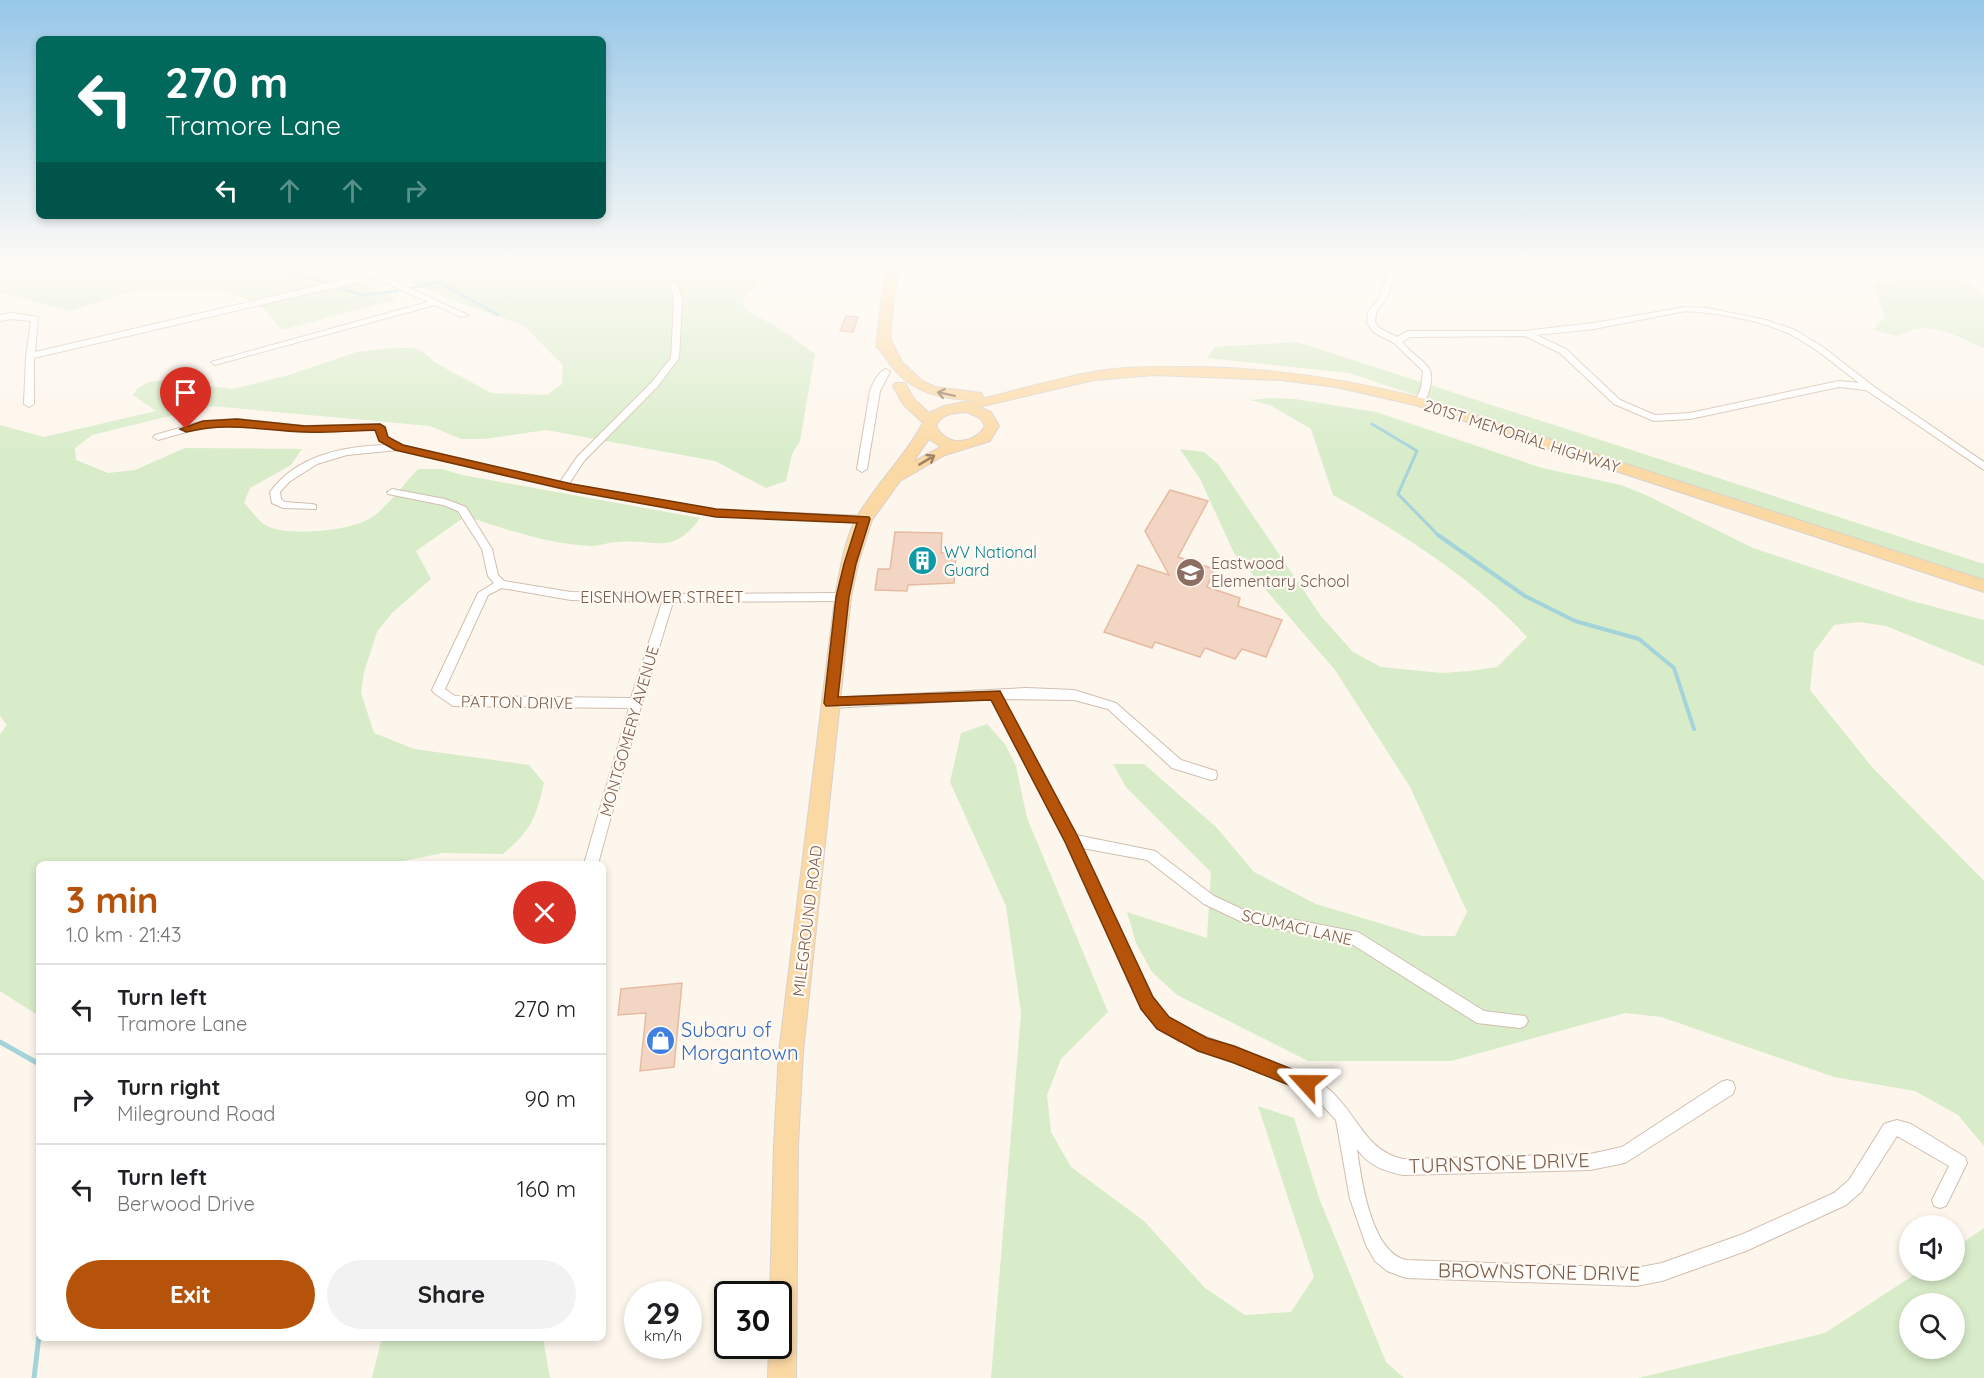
<!DOCTYPE html>
<meta charset="utf-8">
<style>
:root{--surface:#fff;--page:#f2f2f2;--text:#202124;--muted:#757577;--line:#e0e0e0;--accent:#b45309}
body{margin:0;font-family:Quicksand,sans-serif;background:var(--page);color:var(--text);height:100vh;display:flex;flex-direction:column;font-size:22px;white-space:nowrap}
*{box-sizing:border-box;margin:0}
p{font-size:20px;color:var(--muted)}
.icon{flex:none;width:33px;height:33px;fill:none;stroke:currentColor;stroke-width:2;stroke-linecap:round;stroke-linejoin:round}
.map{position:relative;flex:1;overflow:hidden}
.side{position:absolute;left:36px;top:861px;width:570px;height:480px;display:flex;flex-direction:column;background:var(--surface);border-radius:9px;box-shadow:0 3px 9px #0003}
.side>*{flex:none}
.banner{position:absolute;left:36px;top:36px;width:570px;height:183px;border-radius:9px;box-shadow:0 3px 9px #0003;background:#00695c;color:#fff;overflow:hidden}
.tools{position:absolute;left:1899px;top:1215px;display:grid;gap:12px}
.tools a{display:grid;place-items:center;width:66px;height:66px;border-radius:50%;background:var(--surface);box-shadow:0 3px 9px #0003;font-size:30px}
.speed{position:absolute;left:624px;top:1281px;display:flex;gap:12px;font-size:30px;font-weight:700;text-align:center}
.speed>*{display:grid;place-content:center;width:78px;height:78px;border-radius:50%;background:var(--surface);box-shadow:0 3px 9px #0003;line-height:1}
.speed small{font-size:15px;font-weight:400}
.speed .limit{border:3px solid #111;border-radius:9px;background:#fff;color:#111}
.pin{position:absolute;display:grid;place-items:center;width:51px;height:51px;color:#fff;margin:-62px -26px;border-radius:50% 50% 50% 0;rotate:-45deg;box-shadow:0 0 6px #0007}
.pin .icon{rotate:45deg}
.me{position:absolute;width:66px;margin:-33px;rotate:294deg;stroke-linejoin:round;filter:drop-shadow(0 0 4px #0008)}
.turn{display:flex;align-items:center;gap:21px;height:126px;padding:0 30px;font-size:27px}
.turn .icon{width:78px;height:78px;stroke-width:2.5}
.turn b{display:block;font-size:42px;line-height:51px}
.lanes{display:flex;align-items:center;height:57px;padding:0 30px;background:#0003;justify-content:center;gap:30px;direction:ltr}
.lanes .off{opacity:.35}
.round{display:grid;place-items:center;flex:none;width:63px;height:63px;border-radius:32px;background:var(--page)}
.summary{display:flex;align-items:center;justify-content:space-between;height:102px;padding:0 30px}
h1{font-size:36px;font-weight:700;line-height:45px;color:var(--accent)}
.button{display:flex;gap:12px;margin-top:auto;padding:12px 30px}
.button a{flex:1;height:69px;border-radius:36px;background:var(--accent);color:#fff;font-size:24px;font-weight:700;line-height:69px;text-align:center}
.button a+a{background:var(--page);color:var(--text)}
ul{padding:0;list-style:none}
li{display:flex;align-items:center;gap:18px;height:90px;padding:0 30px;border-top:2px solid var(--line)}
li div{flex:1}
li b{display:block;font-size:22px}
li em{font-style:normal}
.map>svg:first-child{display:block}
.green{fill:#d8ecc9;fill-rule:evenodd}
.lines{fill:none;stroke-linecap:round;stroke-linejoin:round}
.stream-far2{stroke:#a5d3da;stroke-width:3}
.stream-far1{stroke:#a5d3da;stroke-width:4}
.stream{stroke:#a5d3da;stroke-width:5}
.building{fill:#f3d5c3;stroke:#e6bba3;stroke-width:1.5}
.minor-casing{stroke:#d1beb0;stroke-width:2}
.primary-casing{stroke:#dad1cd;stroke-width:2}
.minor{fill:#fff;fill-rule:evenodd}
.primary{fill:#fbd9a5;fill-rule:evenodd}
.oneway{stroke:#a18267}
.route{fill:#b45309;stroke:#753606;stroke-width:1.5}
.labels{text-anchor:middle;stroke-width:4.5;stroke-linejoin:round;paint-order:stroke}
.street-label{font-size:16px;fill:#7a5c4d;stroke:#fffaf3}
.culture-label{font-size:16px;fill:#0d838f;stroke:#fffaf3;text-anchor:start}
.education-label{font-size:16px;fill:#785e54;stroke:#fffaf3;text-anchor:start}
.near-shop-label{font-size:20px;fill:#366cbe;stroke:#fffaf3;text-anchor:start}
.near-street-label{font-size:20px;fill:#7a5c4d;stroke:#fffaf3}
</style>
<div class="map">
<svg width="1984" height="1378" viewBox="0 0 1984 1378">
<rect width="100%" height="100%" fill="#fdf6ec"/>
<path class="green" d="M 0,265 L 327,265 L 397,299 L 282,330 L 259,303 L 220,290 L 133,291 L 71,311 L 0,293 Z
M 371,265 L 818,265 C 794,271 752,278 742,304 L 750,313 L 776,326 L 815,354 L 800,441 L 792,454 L 786,481 L 766,488 L 715,461 L 546,430 L 484,439 L 461,439 L 430,426 L 211,406 L 92,435 L 75,448 L 76,460 L 108,473 L 135,470 L 185,448 L 302,449 L 291,465 L 250,488 L 244,503 C 251,510 258,521 267,526 C 289,537 354,531 374,516 C 390,503 404,484 418,469 L 442,469 L 462,475 L 700,518 C 673,556 656,539 618,542 C 609,542 600,546 591,546 C 548,544 507,530 466,516 L 416,551 L 431,579 L 392,613 L 377,632 L 364,672 L 361,693 L 374,733 L 414,749 L 529,765 L 544,783 C 535,820 532,829 503,854 L 443,853 L 388,864 L 39,864 L 39,1016 L 0,991 L 0,734 L 7,725 L 0,716 L 0,425 L 44,437 L 156,411 L 133,395 L 138,388 L 149,382 L 162,380 L 233,389 L 289,375 L 357,352 L 394,348 L 414,348 L 422,351 L 436,363 L 491,393 L 547,395 L 562,384 L 563,365 L 523,325 L 446,298 Z
M 1929,269 L 1951,274 L 1970,283 L 1984,296 L 1984,348 C 1952,335 1931,318 1898,336 L 1873,330 L 1885,317 L 1873,282 L 1892,282 Z
M 1297,342 L 1984,564 L 1984,583 L 1349,373 L 1208,358 L 1214,347 Z
M 1271,398 L 1295,399 L 1376,412 L 1542,468 L 1621,485 L 1648,496 L 1753,548 L 1912,601 L 1984,620 L 1984,666 L 1886,626 L 1859,622 L 1834,625 L 1814,652 L 1810,690 L 1872,767 L 1984,881 L 1984,1146 L 1958,1115 L 1915,1091 L 1834,1077 L 1661,1017 L 1625,1013 L 1451,1061 L 1308,1061 L 1177,995 L 1152,972 L 1136,943 L 1127,912 L 1207,938 L 1211,872 L 1126,787 L 1113,764 L 1144,764 L 1216,827 L 1254,872 L 1316,904 L 1422,936 L 1455,936 L 1467,912 L 1410,787 L 1335,670 L 1234,553 L 1200,479 L 1180,449 L 1204,452 L 1218,464 L 1321,616 L 1353,652 L 1381,667 L 1442,673 L 1470,671 L 1497,667 L 1527,637 C 1473,578 1403,534 1333,495 L 1311,429 L 1270,405 L 1250,400 Z
M 987,724 L 1005,744 L 1016,766 L 1027,818 L 1108,1012 L 1061,1059 L 1047,1095 L 1051,1132 L 1071,1167 L 1144,1221 L 1205,1288 L 1245,1315 L 1291,1312 L 1314,1277 L 1258,1106 L 1294,1118 L 1319,1198 L 1386,1362 L 1404,1378 L 991,1378 L 1021,1013 L 1006,906 L 950,782 L 961,733 Z
M 1984,1228 L 1984,1378 L 1638,1378 L 1825,1333 L 1920,1271 L 1954,1270 L 1955,1248 ZM 1910,1304 L 1954,1304 L 1954,1348 L 1910,1348 Z
M 382,1338 L 543,1338 L 550,1378 L 372,1378 Z"/>
<g class="lines">
<path class="stream-far2" d="M 262,265 L 328,283
M 338,287 L 361,295 L 397,291
M 413,288 L 439,282 L 498,315
M 1372,424 L 1417,451 L 1398,494 L 1439,536"/>
<path class="stream-far1" d="M 1438,535 L 1525,596 L 1575,621 L 1639,639 L 1674,668 L 1694,729"/>
<path class="stream" d="M 0,1042 L 39,1064
M 34,1378 L 39,1336"/>
</g>
<path class="building" d="M 846,316 L 858,317 L 853,332 L 840,331 Z
M 1170,490 L 1208,501 L 1178,557 L 1214,569 L 1207,587 L 1240,598 L 1238,606 L 1282,620 L 1266,657 L 1242,649 L 1235,659 L 1205,648 L 1200,657 L 1155,642 L 1152,648 L 1104,632 L 1138,565 L 1169,575 L 1145,531 Z
M 895,532 L 942,533 L 941,553 L 956,553 L 954,583 L 908,585 L 907,591 L 875,590 L 878,569 L 890,569 Z
M 682,983 L 674,1067 L 640,1071 L 646,1013 L 618,1015 L 621,989 Z"/>
<g class="lines">
<defs>
<path id="minor" d="M 350,265 L 360,265 L 468,315 L 461,317 L 435,305 L 218,364 L 215,365 L 211,362 L 428,302 L 375,278 L 34,358 L 34,404 L 29,407 L 24,404 L 26,356 L 31,321 L 12,319 L 0,321 L 0,315 L 12,313 L 38,317 L 35,352 L 368,274 Z
M 1390,265 L 1398,265 L 1387,298 L 1376,312 L 1375,322 L 1379,328 L 1397,337 L 1408,331 L 1524,331 L 1594,323 L 1685,307 L 1707,308 L 1766,320 L 1795,330 L 1823,347 L 1873,386 L 1984,462 L 1984,470 L 1866,390 L 1839,387 L 1690,419 L 1654,421 L 1614,404 L 1560,353 L 1525,336 L 1410,337 L 1402,342 C 1424,368 1441,362 1425,402 L 1423,404 L 1417,404 L 1415,402 L 1421,388 L 1423,371 L 1394,343 L 1373,332 L 1367,322 L 1368,312 L 1379,298 ZM 1685,311 C 1717,313 1761,320 1790,334 C 1815,347 1837,366 1859,383 L 1839,381 L 1690,413 L 1655,415 L 1620,400 L 1566,349 L 1536,335 L 1594,329 Z
M 671,283 L 678,285 L 682,301 L 679,358 L 658,386 L 584,461 L 569,484 L 716,510 L 864,516 L 868,517 L 869,519 L 868,521 L 716,516 L 572,491 L 398,450 L 347,455 L 317,464 L 289,482 L 280,492 L 281,499 L 285,502 L 312,504 L 316,505 L 316,509 L 283,508 L 272,503 L 270,492 C 297,455 344,446 388,445 L 380,440 L 376,430 L 305,432 L 237,425 L 204,427 L 158,440 L 153,437 L 155,435 L 203,421 L 237,419 L 305,426 L 380,424 L 385,427 L 387,437 L 402,445 L 560,482 L 577,457 L 652,382 L 671,358 L 674,301 Z
M 886,369 L 890,372 L 880,391 L 867,469 L 862,472 L 857,469 L 870,391 C 873,383 878,372 886,369 Z
M 392,489 L 445,499 L 466,507 L 492,549 L 498,575 L 504,581 L 571,592 L 669,594 L 843,593 L 849,597 L 843,601 L 673,602 L 642,703 L 598,864 L 584,864 L 629,708 L 453,706 L 434,693 L 432,690 L 478,593 L 494,583 L 488,576 L 482,549 L 458,511 L 443,505 L 388,494 L 387,492 ZM 502,588 L 571,600 L 662,602 L 631,698 L 455,696 L 445,689 L 488,595 Z
M 1026,688 L 1074,690 L 1116,703 L 1181,760 L 1216,771 L 1217,775 L 1216,779 L 1211,780 L 1172,768 L 1108,709 L 1074,700 L 1003,699 L 1076,835 L 1155,851 L 1214,896 L 1244,910 L 1358,932 L 1484,1011 L 1525,1016 L 1528,1021 L 1525,1026 L 1520,1028 L 1477,1023 L 1350,943 L 1242,922 L 1204,904 L 1147,860 L 1082,848 L 1152,998 L 1168,1018 L 1187,1030 C 1213,1039 1239,1049 1265,1059 C 1289,1069 1316,1076 1334,1094 C 1359,1119 1367,1151 1403,1159 L 1590,1154 L 1622,1147 L 1721,1082 L 1727,1080 L 1733,1082 L 1735,1088 L 1733,1094 L 1625,1163 L 1590,1170 L 1403,1175 C 1384,1171 1369,1166 1357,1149 C 1361,1179 1371,1252 1406,1260 L 1636,1268 L 1662,1263 L 1743,1234 L 1834,1193 L 1849,1180 L 1884,1124 L 1890,1122 L 1897,1120 L 1911,1124 L 1965,1157 L 1967,1163 L 1946,1206 L 1940,1208 L 1934,1206 L 1932,1200 L 1949,1166 L 1897,1136 L 1861,1192 L 1846,1205 L 1746,1251 L 1662,1281 L 1636,1286 L 1406,1278 L 1387,1271 L 1375,1261 L 1366,1245 L 1350,1199 L 1336,1120 L 1321,1104 L 1301,1089 L 1177,1040 L 1158,1028 L 1142,1008 L 1066,842 L 991,699 L 831,708 L 827,706 L 825,703 L 827,700 L 831,698 Z"/>
<path id="primary" d="M 886,265 L 898,265 L 890,338 L 902,362 L 922,381 L 935,387 L 981,393 L 983,396 L 981,399 C 1025,389 1069,374 1114,369 C 1138,366 1163,367 1187,367 C 1268,367 1347,379 1425,399 L 1984,580 L 1984,592 L 1415,405 L 1336,387 L 1280,380 L 1154,375 L 1094,380 L 979,407 L 991,412 L 999,426 L 990,441 L 945,455 L 900,481 L 872,520 L 858,564 L 851,597 L 803,1052 L 798,1145 L 796,1378 L 768,1378 L 769,1346 L 778,1346 L 778,1294 L 770,1294 L 774,1145 L 779,1052 L 835,597 C 840,572 844,540 857,517 C 876,484 905,457 923,423 L 903,404 L 893,386 L 895,383 L 905,383 L 914,399 L 929,413 L 944,406 L 974,400 C 943,400 913,393 893,368 C 887,360 883,352 876,346 ZM 967,412 L 980,418 L 985,426 C 974,445 946,447 936,426 C 942,413 954,413 967,412 ZM 929,439 L 941,447 L 913,462 Z"/>
</defs>
<use href="#minor" class="minor-casing"/>
<use href="#primary" class="primary-casing"/>
<use href="#minor" class="minor"/>
<use href="#primary" class="primary"/>
</g>
<defs><path id="oneway-shaft" d="M-6 0H5M1.5-3L5.5 0L1.5 3" fill="none" stroke-width="1.6" stroke-linecap="round" stroke-linejoin="round" transform="scale(1.5)"/></defs>
<g class="oneway">
<use href="#oneway-shaft" transform="translate(946 394) rotate(-168)"/>
<use href="#oneway-shaft" transform="translate(927 460) rotate(-31)"/>
</g>
<linearGradient id="sky" x2="0" y2="1"><stop stop-color="#97c7e8"/><stop offset="0.58" stop-color="#fefbf6"/><stop offset="1" stop-color="#fefbf6" stop-opacity="0"/></linearGradient>
<rect width="1984" height="457" fill="url(#sky)"/>
<path class="route" d="M 237,419 L 305,426 L 380,424 L 385,427 L 388,437 L 403,445 L 572,484 L 716,509 L 869,517 L 870,519 L 856,564 L 849,597 L 838,697 L 1000,691 L 1077,835 L 1153,997 L 1169,1017 L 1207,1038 L 1234,1046 L 1312,1077 L 1315,1083 L 1312,1089 L 1306,1092 L 1234,1063 L 1198,1051 L 1157,1029 L 1141,1009 L 1065,842 L 991,700 L 826,706 L 824,703 L 836,597 L 844,564 L 857,523 L 716,517 L 572,491 L 395,450 L 379,441 L 375,430 C 352,431 329,433 306,432 C 261,431 231,421 186,432 L 180,429 L 203,421 Z"/>
<defs>
<symbol id="building-disc" viewBox="-11 -11 22 22"><circle r="9.5" fill="#0f9aa8" stroke="#fffaf3"/><path d="M-4-6H4V6H1V3H-1V6H-4ZM-2.5-4.3h1.7v1.8h-1.7ZM.8-4.3h1.7v1.8H.8ZM-2.5-1h1.7V.8h-1.7ZM.8-1h1.7V.8H.8Z" fill="#fff"/></symbol>
<symbol id="school-disc" viewBox="-11 -11 22 22"><circle r="9.5" fill="#8d6e63" stroke="#fffaf3"/><path d="M0-5L7-2L0 1L-7-2ZM-4 1L0 2.5L4 1V4Q0 6-4 4Z" fill="#fff"/></symbol>
<symbol id="shop-disc" viewBox="-11 -11 22 22"><circle r="9.5" fill="#3f7fe0" stroke="#fffaf3"/><path d="M-5-2.5h2.3a2.7 3.5 0 0 1 5.4 0H5L5.5 6h-11ZM-1.5-2.5h3a1.5 2.3 0 0 0-3 0Z" fill="#fff"/></symbol>
</defs>
<g fill-rule="evenodd">
<use href="#building-disc" x="906" y="544" width="33" height="33"/>
<use href="#school-disc" x="1174" y="556" width="33" height="33"/>
<use href="#shop-disc" x="644" y="1024" width="33" height="33"/>
</g>
<g class="labels">
<g class="street-label">
<text transform="translate(1522 436) rotate(18)" y="6">201ST MEMORIAL HIGHWAY</text>
<text x="662" y="603">EISENHOWER STREET</text>
<text transform="translate(517 702) rotate(1)" y="6">PATTON DRIVE</text>
<text transform="translate(629 731) rotate(-74)" y="6">MONTGOMERY AVENUE</text>
<text transform="translate(807 921) rotate(-83)" y="6">MILEGROUND ROAD</text>
<text transform="translate(1297 927) rotate(13)" y="6">SCUMACI LANE</text>
</g>
<g class="culture-label">
<text x="944" y="558">WV National<tspan x="944" dy="18">Guard</tspan></text>
</g>
<g class="education-label">
<text x="1211" y="569">Eastwood<tspan x="1211" dy="18">Elementary School</tspan></text>
</g>
<g class="near-shop-label">
<text x="681" y="1037">Subaru of<tspan x="681" dy="23">Morgantown</tspan></text>
</g>
<g class="near-street-label">
<text transform="translate(1499 1163) rotate(-2)" y="7">TURNSTONE DRIVE</text>
<text transform="translate(1539 1272) rotate(1)" y="7">BROWNSTONE DRIVE</text>
</g>
</g>
</svg>
<div class="tools">
<a><svg class="icon" aria-label="sound" viewBox="0 0 24 24"><path d="M4 9h4l5-4v14l-5-4H4zM17 9q2 3 0 6"/></svg></a>
<a><svg class="icon" aria-label="search" viewBox="0 0 24 24"><circle cx="10" cy="10" r="6"/><path d="M15 15l6 6"/></svg></a>
</div>
<div class="speed"><div>29<small>km/h</small></div><div class="limit">30</div></div>
<div class="pin" style="left:186px;top:429px;background:#d93025"><svg class="icon" aria-label="arrive" viewBox="0 0 24 24"><path d="M6 21V4h12l-3 4 3 4H6"/></svg></div>
<svg class="me" style="left:1306px;top:1083px" viewBox="-20 -20 40 40"><path d="M0-17L14 15 0 8-14 15z" fill="#b45309" stroke="#fff" stroke-width="4"/></svg>
<div class="banner">
<div class="turn"><svg class="icon" aria-label="left" viewBox="0 0 24 24"><path d="M17 20v-9H6M10 6l-5 5 5 5"/></svg><div><b>270 m</b>Tramore Lane</div></div>
<div class="lanes"><svg class="icon" aria-label="left" viewBox="0 0 24 24"><path d="M17 20v-9H6M10 6l-5 5 5 5"/></svg><svg class="icon off" aria-label="ahead" viewBox="0 0 24 24"><path d="M12 20V5M6 11l6-6 6 6"/></svg><svg class="icon off" aria-label="ahead" viewBox="0 0 24 24"><path d="M12 20V5M6 11l6-6 6 6"/></svg><svg class="icon off" aria-label="right" viewBox="0 0 24 24"><path d="M7 20v-9h11M14 6l5 5-5 5"/></svg></div>
</div>
<section class="side">
<div class="summary"><div><h1>3 min</h1><p>1.0 km · 21:43</p></div><a class="round" style="background:#d93025;color:#fff"><svg class="icon" aria-label="close" viewBox="0 0 24 24"><path d="M6 6l12 12M18 6L6 18"/></svg></a></div>
<ul>
<li><svg class="icon" aria-label="left" viewBox="0 0 24 24"><path d="M17 20v-9H6M10 6l-5 5 5 5"/></svg><div><b>Turn left</b><p>Tramore Lane</p></div><em>270 m</em></li>
<li><svg class="icon" aria-label="right" viewBox="0 0 24 24"><path d="M7 20v-9h11M14 6l5 5-5 5"/></svg><div><b>Turn right</b><p>Mileground Road</p></div><em>90 m</em></li>
<li><svg class="icon" aria-label="left" viewBox="0 0 24 24"><path d="M17 20v-9H6M10 6l-5 5 5 5"/></svg><div><b>Turn left</b><p>Berwood Drive</p></div><em>160 m</em></li>
</ul>
<div class="button"><a>Exit</a><a>Share</a></div>
</section>
</div>
